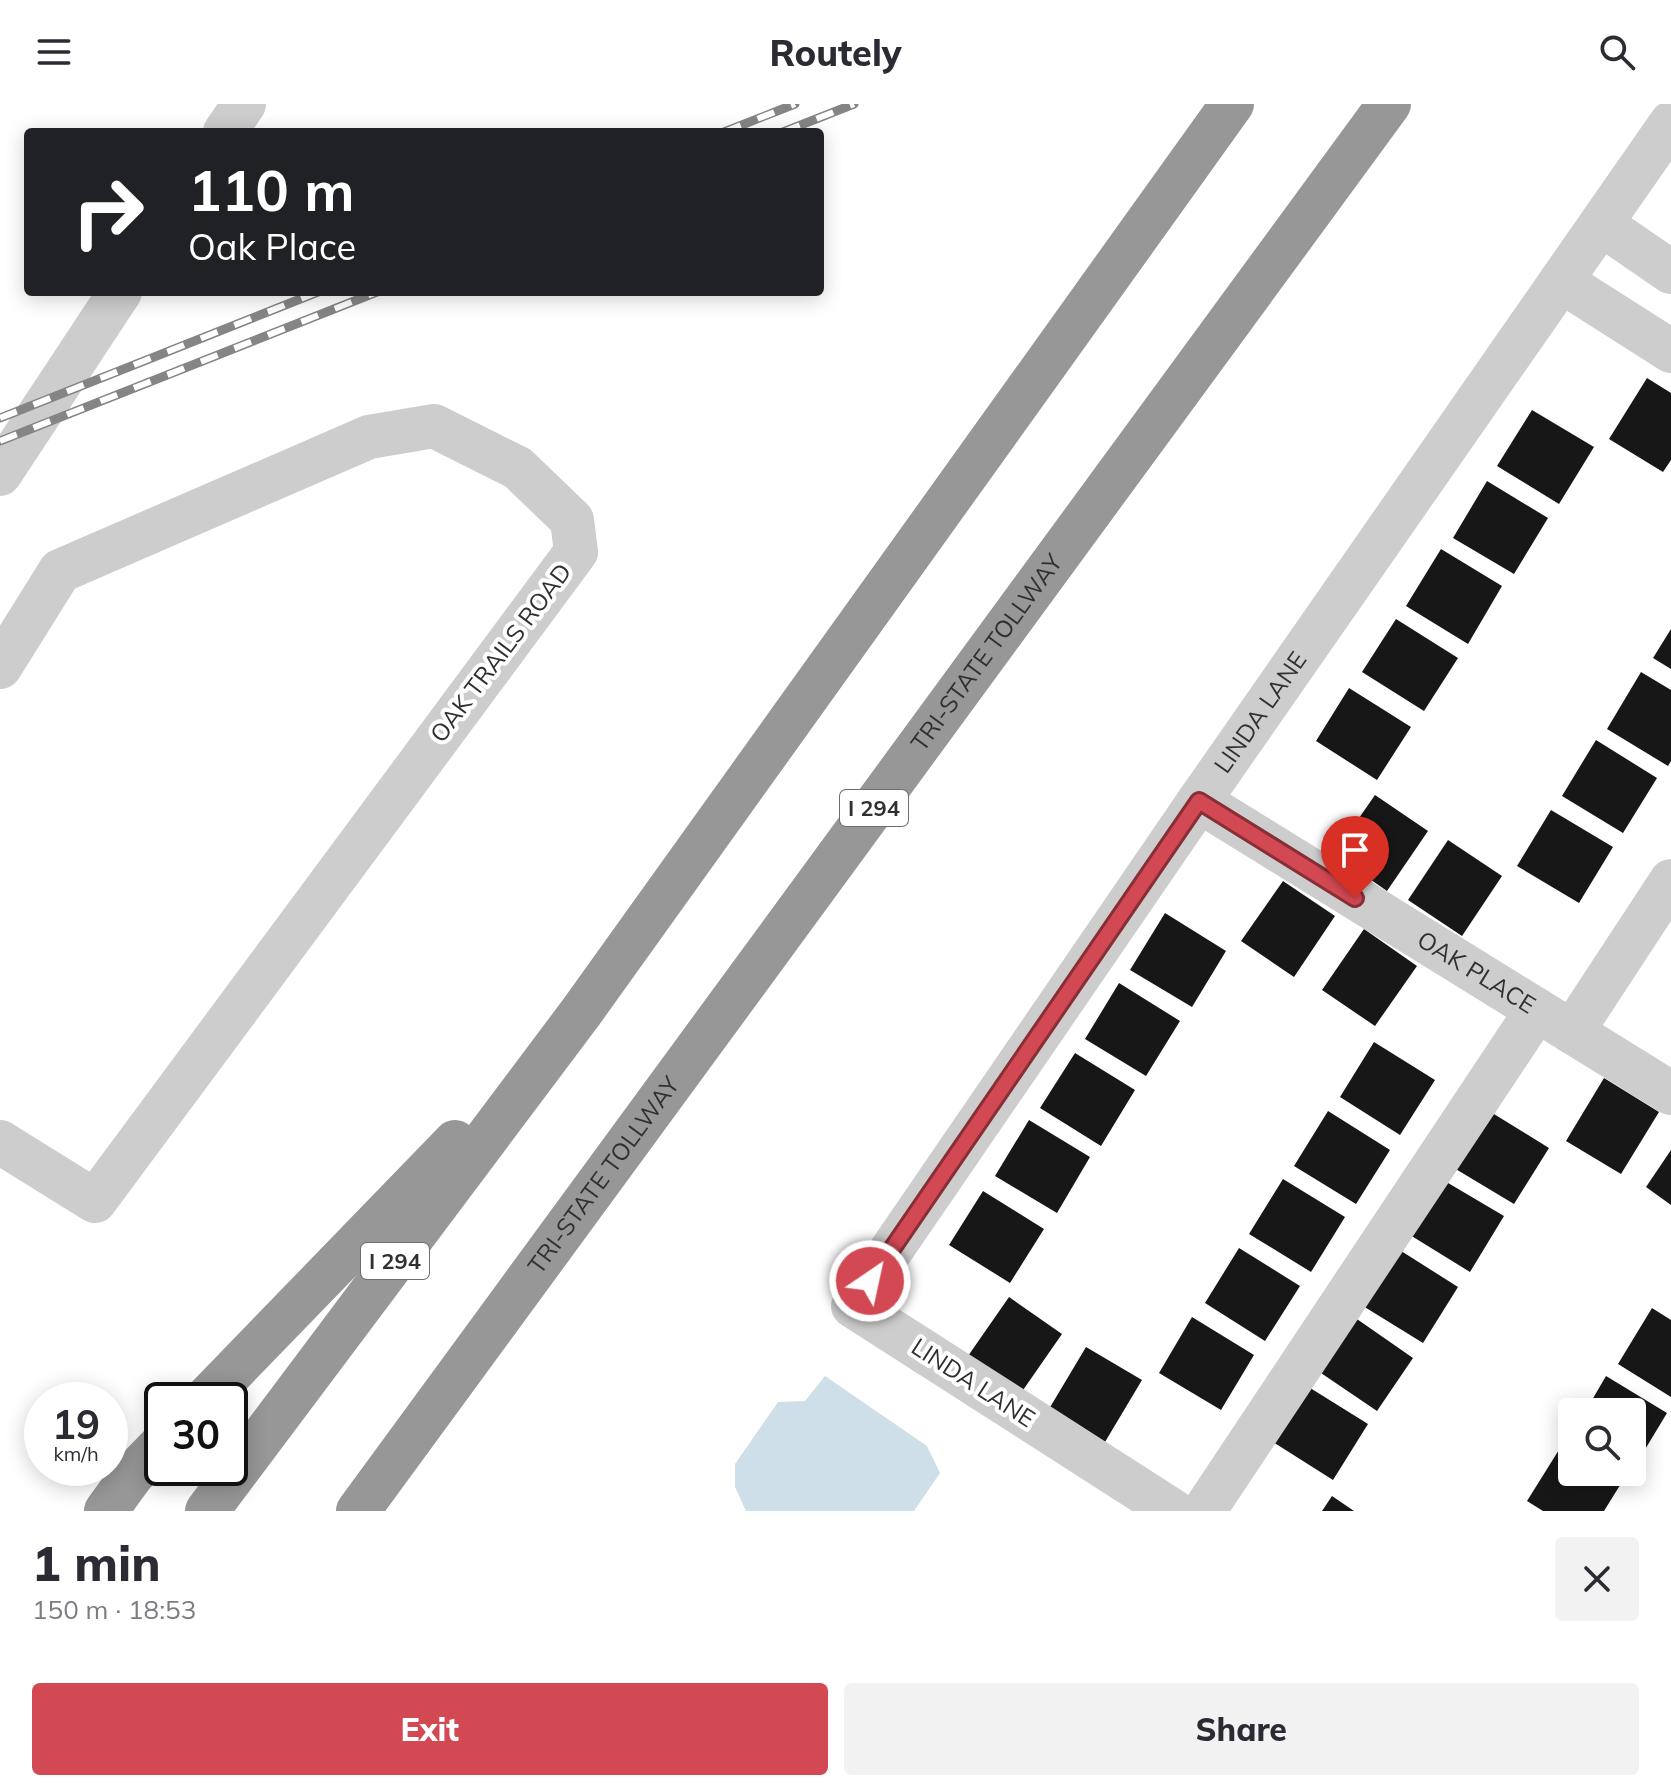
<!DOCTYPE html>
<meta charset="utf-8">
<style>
:root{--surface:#fff;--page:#f2f2f3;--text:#2b2b33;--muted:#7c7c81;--accent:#d24853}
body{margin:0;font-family:Mulish,sans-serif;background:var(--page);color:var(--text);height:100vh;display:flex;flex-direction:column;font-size:30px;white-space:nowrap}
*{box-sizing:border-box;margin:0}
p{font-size:26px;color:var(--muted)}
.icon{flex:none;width:44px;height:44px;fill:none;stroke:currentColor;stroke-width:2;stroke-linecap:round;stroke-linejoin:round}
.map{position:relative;height:1407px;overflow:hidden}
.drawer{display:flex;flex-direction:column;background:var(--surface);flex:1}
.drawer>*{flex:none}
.banner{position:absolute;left:24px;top:24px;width:800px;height:168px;border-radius:8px;box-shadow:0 4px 20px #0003;background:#202124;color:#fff;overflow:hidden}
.controls{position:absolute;left:1558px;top:1294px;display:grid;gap:16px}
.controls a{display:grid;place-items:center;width:88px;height:88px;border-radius:8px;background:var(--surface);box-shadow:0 4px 20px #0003;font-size:40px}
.speed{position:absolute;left:24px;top:1278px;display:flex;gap:16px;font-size:40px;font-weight:700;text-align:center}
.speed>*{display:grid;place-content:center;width:104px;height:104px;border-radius:50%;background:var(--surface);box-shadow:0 4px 20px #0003;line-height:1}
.speed small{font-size:20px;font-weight:400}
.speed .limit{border:4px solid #111;border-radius:12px;background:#fff;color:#111}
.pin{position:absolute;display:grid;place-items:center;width:68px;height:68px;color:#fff;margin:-82px -34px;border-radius:50% 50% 50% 0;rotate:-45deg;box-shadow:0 0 8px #0007}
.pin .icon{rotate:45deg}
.me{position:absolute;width:88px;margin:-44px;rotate:34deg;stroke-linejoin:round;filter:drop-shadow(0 0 6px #0008)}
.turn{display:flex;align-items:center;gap:28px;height:168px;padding:0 32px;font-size:36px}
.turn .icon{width:104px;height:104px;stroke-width:2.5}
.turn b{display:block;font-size:56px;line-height:68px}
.round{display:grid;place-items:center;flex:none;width:84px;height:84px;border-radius:8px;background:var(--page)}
.headline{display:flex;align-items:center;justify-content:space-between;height:136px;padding:0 32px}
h1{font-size:48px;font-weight:800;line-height:60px}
.cta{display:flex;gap:16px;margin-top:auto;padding:16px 32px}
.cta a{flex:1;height:92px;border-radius:8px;background:var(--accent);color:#fff;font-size:32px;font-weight:800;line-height:92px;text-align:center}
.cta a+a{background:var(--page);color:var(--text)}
header{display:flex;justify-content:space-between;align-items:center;height:104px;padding:0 32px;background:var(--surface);font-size:36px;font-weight:800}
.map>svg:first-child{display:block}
.water{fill:#cfdfe9}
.building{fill:#171717}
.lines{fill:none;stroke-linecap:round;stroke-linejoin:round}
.minor{stroke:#cdcdcd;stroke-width:44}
.highway{stroke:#979797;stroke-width:44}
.rail-casing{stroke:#858585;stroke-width:9}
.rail{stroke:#fff;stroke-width:6;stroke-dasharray:18;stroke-linecap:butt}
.route-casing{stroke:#882f36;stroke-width:20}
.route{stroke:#d24853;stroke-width:14}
.labels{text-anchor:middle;stroke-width:8;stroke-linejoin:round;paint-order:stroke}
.shield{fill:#fff;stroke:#6e6e6e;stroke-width:2}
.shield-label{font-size:22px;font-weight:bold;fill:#303030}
.street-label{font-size:24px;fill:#303030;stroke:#fff}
</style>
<header><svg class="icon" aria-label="menu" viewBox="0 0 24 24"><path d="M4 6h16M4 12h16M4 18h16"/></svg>Routely<svg class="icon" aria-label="search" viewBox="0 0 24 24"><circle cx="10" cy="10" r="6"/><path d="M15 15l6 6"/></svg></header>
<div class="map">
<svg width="1671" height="1407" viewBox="0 0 1671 1407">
<rect width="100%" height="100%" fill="#fff"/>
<path class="water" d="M 825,1272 L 927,1342 L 940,1369 L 914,1407 L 746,1407 L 735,1383 L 735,1360 L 778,1298 L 805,1297 Z"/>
<path class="building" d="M 1647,274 L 1671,289 L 1671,356 L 1663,368 L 1609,335 Z
M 1532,306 L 1594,343 L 1559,400 L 1497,362 Z
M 1487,377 L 1548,414 L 1514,470 L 1453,434 Z
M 1441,445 L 1502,482 L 1468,540 L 1406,502 Z
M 1396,515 L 1458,554 L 1424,607 L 1362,568 Z
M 1671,525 L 1671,565 L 1653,554 Z
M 1641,568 L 1671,586 L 1671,657 L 1668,662 L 1607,625 Z
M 1349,584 L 1411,623 L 1377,676 L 1316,637 Z
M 1596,636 L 1657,674 L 1623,729 L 1562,692 Z
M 1375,691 L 1428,727 L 1387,787 L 1334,750 Z
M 1551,706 L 1613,743 L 1579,799 L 1517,762 Z
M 1448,736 L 1502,772 L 1462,832 L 1408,796 Z
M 1283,777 L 1335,812 L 1294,873 L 1241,837 Z
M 1165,809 L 1226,847 L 1192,903 L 1130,866 Z
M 1364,825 L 1417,862 L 1375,922 L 1322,886 Z
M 1119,879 L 1180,917 L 1146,972 L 1085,935 Z
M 1374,938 L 1435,976 L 1400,1031 L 1340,993 Z
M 1075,949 L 1135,986 L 1101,1042 L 1040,1004 Z
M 1604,974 L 1659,1008 L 1621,1070 L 1566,1037 Z
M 1328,1007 L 1390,1046 L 1356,1100 L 1294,1062 Z
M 1489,1007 L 1549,1044 L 1514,1100 L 1454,1064 Z
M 1029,1016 L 1090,1053 L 1057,1109 L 995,1072 Z
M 1671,1046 L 1671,1101 L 1646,1083 Z
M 1283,1075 L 1345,1113 L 1311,1168 L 1249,1130 Z
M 1443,1076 L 1504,1112 L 1470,1168 L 1410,1131 Z
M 983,1087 L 1044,1125 L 1010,1179 L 949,1141 Z
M 1239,1144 L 1300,1182 L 1265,1237 L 1205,1199 Z
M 1398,1145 L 1458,1183 L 1423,1239 L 1363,1202 Z
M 1009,1193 L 1062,1230 L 1021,1289 L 968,1252 Z
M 1652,1204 L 1671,1216 L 1671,1293 L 1618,1260 Z
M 1192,1213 L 1254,1251 L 1221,1306 L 1159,1269 Z
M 1354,1213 L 1413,1254 L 1377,1307 L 1318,1267 Z
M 1086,1243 L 1142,1276 L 1105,1338 L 1049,1305 Z
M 1606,1272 L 1667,1309 L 1632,1367 L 1632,1308 L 1585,1308 Z
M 1307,1282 L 1368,1320 L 1333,1376 L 1273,1338 Z
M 1562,1341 L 1572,1347 L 1572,1368 L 1606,1368 L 1622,1378 L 1604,1407 L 1543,1407 L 1527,1397 Z
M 1332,1392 L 1354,1407 L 1322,1407 Z"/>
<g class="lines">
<g class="minor">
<path d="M 225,28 L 244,0"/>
<path d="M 1601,120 L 1671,168"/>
<path d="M 1561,177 L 1671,247"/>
<path d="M 0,370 L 120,188"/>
<path d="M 0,563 L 60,467 L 369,333 L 434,322 L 518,364 L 572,416 L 576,448 L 95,1097 L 0,1038"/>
<path id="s1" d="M 1199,697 L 1671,989"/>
<path d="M 1572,928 L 1671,777"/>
<path id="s2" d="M 1173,1407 L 853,1202 L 1199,697 L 1671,19"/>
<path d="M 1204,1407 L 1537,906"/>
</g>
<g class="highway">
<path d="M 205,1296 L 455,1038"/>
<path d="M 106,1407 L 132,1371 L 162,1340"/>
<path d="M 207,1407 L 582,907 L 1232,0"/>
<path id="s3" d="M 358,1407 L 1389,0"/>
</g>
<defs>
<path id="rail" d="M 724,28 L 795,0
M 783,28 L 854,0
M 0,314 L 318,188
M 0,337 L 377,188"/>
</defs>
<use href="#rail" class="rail-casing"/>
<use href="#rail" class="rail"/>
</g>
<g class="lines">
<defs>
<path id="route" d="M 870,1177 L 1199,697 L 1355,794"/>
</defs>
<use href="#route" class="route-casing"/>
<use href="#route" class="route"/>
</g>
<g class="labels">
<g class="shield">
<rect x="840" y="686" width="68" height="36" rx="6"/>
<rect x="361" y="1139" width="68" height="36" rx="6"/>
</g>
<g class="shield-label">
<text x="874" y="712">I 294</text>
<text x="395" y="1165">I 294</text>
</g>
<g class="street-label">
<text transform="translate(501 549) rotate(-53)" y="8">OAK TRAILS ROAD</text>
<text dy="8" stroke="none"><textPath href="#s3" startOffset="1064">TRI-STATE TOLLWAY</textPath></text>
<text dy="8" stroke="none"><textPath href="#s2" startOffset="1100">LINDA LANE</textPath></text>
<text dy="8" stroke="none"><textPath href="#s1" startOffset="326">OAK PLACE</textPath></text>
<text dy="8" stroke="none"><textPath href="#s3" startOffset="416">TRI-STATE TOLLWAY</textPath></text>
<text transform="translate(973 1279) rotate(33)" y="8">LINDA LANE</text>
</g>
</g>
</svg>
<div class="controls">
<a><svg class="icon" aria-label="search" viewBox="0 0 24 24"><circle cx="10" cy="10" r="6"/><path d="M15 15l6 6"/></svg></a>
</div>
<div class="speed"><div>19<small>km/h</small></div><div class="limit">30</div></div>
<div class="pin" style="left:1355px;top:794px;background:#d93025"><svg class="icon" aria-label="arrive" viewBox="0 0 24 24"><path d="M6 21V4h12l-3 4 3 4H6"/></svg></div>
<svg class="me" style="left:870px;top:1177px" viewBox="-20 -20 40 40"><circle r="17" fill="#d24853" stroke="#fff" stroke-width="3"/><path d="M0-11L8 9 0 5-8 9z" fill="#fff"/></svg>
<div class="banner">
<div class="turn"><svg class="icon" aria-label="right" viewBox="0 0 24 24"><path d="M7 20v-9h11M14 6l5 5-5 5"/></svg><div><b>110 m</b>Oak Place</div></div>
</div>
</div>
<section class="drawer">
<div class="headline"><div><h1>1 min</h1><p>150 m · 18:53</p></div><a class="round"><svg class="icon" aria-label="close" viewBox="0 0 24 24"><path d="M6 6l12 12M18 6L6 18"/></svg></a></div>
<div class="cta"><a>Exit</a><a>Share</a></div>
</section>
